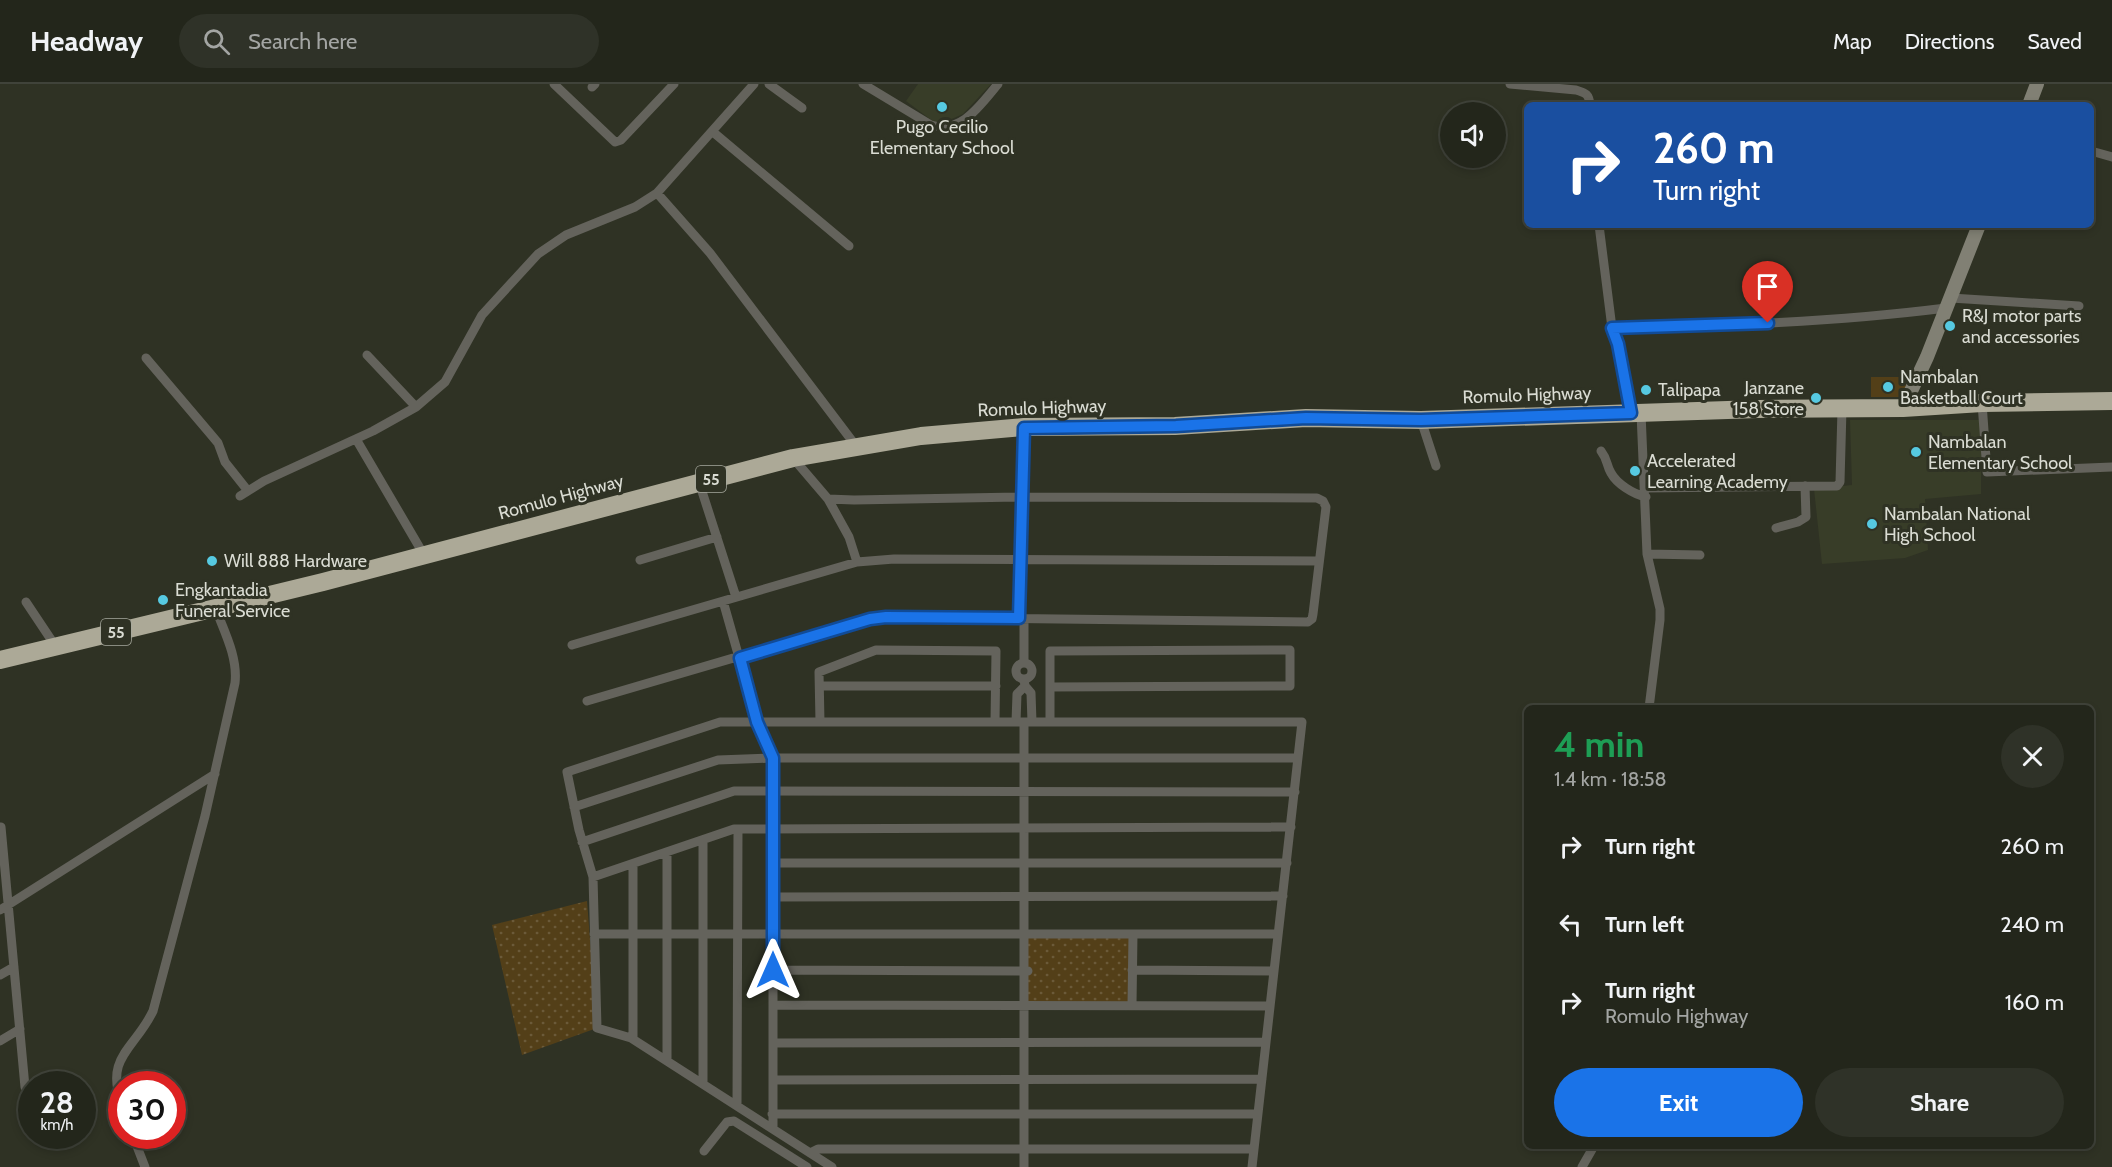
<!DOCTYPE html>
<meta charset="utf-8">
<style>
:root{--surface:#23261b;--page:#2f3228;--text:#f1f3f6;--muted:#a3a5a3;--line:#40433a;--accent:#1a73e8}
body{margin:0;font-family:Cabin,sans-serif;background:var(--page);color:var(--text);height:100vh;display:flex;flex-direction:column;font-size:22px;white-space:nowrap}
*{box-sizing:border-box;margin:0}
p{font-size:20px;color:var(--muted)}
.icon{flex:none;width:33px;height:33px;fill:none;stroke:currentColor;stroke-width:2;stroke-linecap:round;stroke-linejoin:round}
.map{position:relative;flex:1;overflow:hidden}
.details{position:absolute;left:1524px;top:621px;width:570px;height:444px;display:flex;flex-direction:column;background:var(--surface);border-radius:9px;box-shadow:0 3px 9px #0003,0 0 0 2px var(--line)}
.details>*{flex:none}
.banner{position:absolute;left:1524px;top:18px;width:570px;height:126px;border-radius:9px;box-shadow:0 3px 9px #0003,0 0 0 2px var(--line);background:#1a4fa0;color:#fff;overflow:hidden}
.controls{position:absolute;left:1440px;top:18px;display:grid;gap:12px}
.controls a{display:grid;place-items:center;width:66px;height:66px;border-radius:50%;background:var(--surface);box-shadow:0 3px 9px #0003,0 0 0 2px var(--line);font-size:30px}
.speed{position:absolute;left:18px;top:987px;display:flex;gap:12px;font-size:30px;font-weight:700;text-align:center}
.speed>*{display:grid;place-content:center;width:78px;height:78px;border-radius:50%;background:var(--surface);box-shadow:0 3px 9px #0003,0 0 0 2px var(--line);line-height:1}
.speed small{font-size:15px;font-weight:400}
.speed .limit{border:9px solid #d22;background:#fff;color:#111}
.pin{position:absolute;display:grid;place-items:center;width:51px;height:51px;color:#fff;margin:-62px -26px;border-radius:50% 50% 50% 0;rotate:-45deg;box-shadow:0 0 6px #0007}
.pin .icon{rotate:45deg}
.me{position:absolute;width:66px;margin:-33px;rotate:0deg;stroke-linejoin:round;filter:drop-shadow(0 0 4px #0008)}
.turn{display:flex;align-items:center;gap:21px;height:126px;padding:0 30px;font-size:27px}
.turn .icon{width:78px;height:78px;stroke-width:2.5}
.turn b{display:block;font-size:42px;line-height:51px}
.round{display:grid;place-items:center;flex:none;width:63px;height:63px;border-radius:32px;background:var(--page)}
.headline{display:flex;align-items:center;justify-content:space-between;height:102px;padding:0 30px}
h1{font-size:36px;font-weight:700;line-height:45px;color:#1e9e55}
.primary-button{display:flex;gap:12px;margin-top:auto;padding:12px 30px}
.primary-button a{flex:1;height:69px;border-radius:36px;background:var(--accent);color:#fff;font-size:24px;font-weight:700;line-height:69px;text-align:center}
.primary-button a+a{background:var(--page);color:var(--text)}
ul{padding:0;list-style:none}
li{display:flex;align-items:center;gap:18px;height:78px;padding:0 30px}
li div{flex:1}
li b{display:block;font-size:22px}
li em{font-style:normal}
header{display:flex;align-items:center;gap:36px;box-sizing:border-box;height:84px;padding:0 30px;background:var(--surface);border-bottom:2px solid var(--line)}
header strong{font-size:28px}
nav{display:flex;gap:33px;margin-inline-start:auto;font-size:21px}
.search{width:420px;height:54px;background:var(--page);display:flex;align-items:center;gap:15px;box-sizing:border-box;padding:0 21px;border-radius:33px;color:var(--muted);font-size:22px}
.map>svg:first-child{display:block}
.built{fill:#383d28}
.park{fill:url(#park-dots)}
.pitch{fill:#533f18}
.lines{fill:none;stroke-linecap:round;stroke-linejoin:round}
.street{stroke:#64635c;stroke-width:9}
.secondary{stroke:#818074;stroke-width:14}
.highway{stroke:#aca997;stroke-width:18}
.route-casing{stroke:#114b97;stroke-width:15}
.route{stroke:#1a73e8;stroke-width:10}
.poi-dot{fill:#56c9e1;stroke:#2f3224;stroke-width:2}
.labels{text-anchor:middle;stroke-width:6;stroke-linejoin:round;paint-order:stroke}
.shield{fill:#2f3224;stroke:#a7a99e;stroke-width:1.5}
.shield-label{font-size:16px;font-weight:bold;fill:#dadcd3}
.poi-label{font-size:18px;fill:#dadcd3;stroke:#2f3224;text-anchor:start}
.street-label{font-size:18px;fill:#dadcd3;stroke:#2f3224}
</style>
<header>
<strong>Headway</strong>
<div class="search"><svg class="icon" aria-label="search" viewBox="0 0 24 24"><circle cx="10" cy="10" r="6"/><path d="M15 15l6 6"/></svg>Search here</div>
<nav><a>Map</a><a>Directions</a><a>Saved</a></nav>
</header>
<div class="map">
<svg width="2112" height="1083" viewBox="0 0 2112 1083">
<defs>
<pattern id="park-dots" width="8" height="8" patternUnits="userSpaceOnUse" patternTransform="scale(1.5)"><rect width="8" height="8" fill="#533f18"/><path d="M2 2h.1M6 6h.1" fill="none" stroke="#6b5a39" stroke-width="1.8" stroke-linecap="round"/></pattern>
</defs>
<rect width="100%" height="100%" fill="#2f3224"/>
<path class="built" d="M 918,0 L 991,0 L 963,30 L 938,41 L 906,17 Z
M 1850,336 L 1981,336 L 1981,410 L 1925,415 L 1928,466 L 1905,474 L 1822,480 L 1814,405 L 1852,401 Z"/>
<path class="park" d="M 587,817 L 597,944 L 522,971 L 492,841 Z
M 1130,853 L 1129,919 L 1028,918 L 1027,854 Z"/>
<path class="pitch" d="M 1871,293 L 1906,293 L 1906,313 L 1871,313 Z"/>
<g class="lines">
<path class="street" d="M 554,0 L 615,58 L 621,56 L 674,0
M 769,0 L 802,24
M 863,0 L 931,41 C 961,51 981,20 998,0
M 1510,0 L 1576,6 C 1586,9 1589,10 1590,21
M 592,3 L 595,0
M 713,48 L 849,162
M 2091,67 L 2112,73
M 657,109 L 710,169 L 856,362
M 1599,141 L 1612,244 L 1618,260 L 1631,329
M 1951,214 L 2079,222
M 1612,244 C 1723,242 1835,238 1946,224
M 367,271 L 416,323
M 146,274 L 213,353 L 218,359 L 225,378 L 248,407
M 1982,319 L 1987,388 L 2112,383
M 1641,329 L 1647,470 L 1660,525 L 1660,536 L 1649,624
M 1421,336 L 1436,382
M 356,355 L 424,471
M 1601,367 C 1608,376 1606,381 1611,389 C 1617,400 1633,410 1646,413
M 793,374 L 828,415
M 699,398 L 736,513
M 1645,404 L 1837,402 L 1840,398 L 1842,325
M 240,412 L 264,397 L 373,347 L 416,323 L 445,298 L 482,231 L 538,170 L 566,151 L 635,123 L 657,109 L 754,0
M 1776,444 L 1798,438 L 1806,433 L 1805,402
M 1647,470 L 1700,471
M 640,476 L 717,453
M 723,517 L 757,637 L 773,674 L 773,1045
M 26,518 L 56,563
M 1019,534 L 1024,343
M 1024,534 L 1024,578
M 572,561 L 857,478 L 894,475 L 1319,477
M1016 587a8 8 0 1 1 16 0a8 8 0 1 1-16 0Z
M 1024,595 L 1025,602 L 1031,609 L 1032,638
M 820,602 L 996,602
M 587,617 L 859,537 L 886,533 L 1308,538 L 1312,535 L 1313,530 L 1326,423 L 1323,417 L 1317,414 L 1022,413 L 854,416 L 828,415 L 849,453 L 857,478
M 820,638 L 819,588 L 876,566 L 996,567 L 995,638
M 1016,638 L 1017,610 L 1025,602
M 1024,638 L 1024,1083
M 1050,638 L 1050,567 L 1290,566 L 1290,602 L 1050,603
M 574,723 L 718,676 L 773,674 L 1298,674
M 1,743 L 25,1003
M 703,756 L 703,1000
M 582,758 L 734,707 L 1295,708
M 773,779 L 1287,779
M 633,780 L 633,955
M 593,793 L 734,745 L 1291,743
M 773,813 L 1283,812
M 0,826 L 215,690
M 594,850 L 1278,850
M 773,886 L 1028,887
M 1132,886 L 1274,887
M 0,891 L 14,883
M 773,921 L 1270,922
M 1132,921 L 1133,850
M 0,957 L 20,945
M 773,959 L 1266,958
M 667,977 L 667,768
M 773,996 L 1262,995
M 122,1020 C 104,973 135,965 153,927 L 205,732 L 235,599 C 238,573 224,547 215,523
M 737,1022 L 738,745
M 772,1030 L 1258,1030
M 133,1052 L 145,1083
M 704,1067 L 727,1038 L 734,1037 L 807,1083
M 810,1069 L 818,1065 L 1254,1065
M 832,1083 L 631,954 L 597,944 L 593,793 L 579,746 L 567,688 L 720,638 L 1302,638 L 1252,1083
M 1582,1083 L 1594,1062"/>
<path class="secondary" d="M 2029,21 L 2037,0
M 1903,324 L 1927,273 L 1979,141"/>
<path class="highway" d="M 0,576 L 323,498 L 793,374 L 921,352 L 1024,343 L 1175,342 L 1306,334 L 1421,336 L 1758,325 L 1903,324 L 1982,319 L 2112,317"/>
</g>
<g class="lines">
<defs>
<path id="route" d="M 773,886 L 773,674 L 757,638 L 740,574 L 870,535 L 886,533 L 1019,534 L 1024,344 L 1176,342 L 1306,334 L 1421,336 L 1631,329 L 1618,260 L 1612,244 L 1768,239"/>
</defs>
<use href="#route" class="route-casing"/>
<use href="#route" class="route"/>
</g>
<g class="poi-dot">
<circle cx="942" cy="23" r="6"/>
<circle cx="1950" cy="242" r="6"/>
<circle cx="1888" cy="303" r="6"/>
<circle cx="1646" cy="306" r="6"/>
<circle cx="1816" cy="314" r="6"/>
<circle cx="1916" cy="368" r="6"/>
<circle cx="1635" cy="387" r="6"/>
<circle cx="1872" cy="440" r="6"/>
<circle cx="212" cy="477" r="6"/>
<circle cx="163" cy="516" r="6"/>
</g>
<g class="labels">
<g class="shield">
<rect x="696" y="382" width="30" height="26" rx="4.5"/>
<rect x="101" y="535" width="30" height="26" rx="4.5"/>
</g>
<g class="shield-label">
<text x="711" y="401">55</text>
<text x="116" y="554">55</text>
</g>
<g class="poi-label">
<text x="942" y="49" text-anchor="middle">Pugo Cecilio<tspan x="942" dy="21">Elementary School</tspan></text>
<text x="1962" y="238">R&amp;J motor parts<tspan x="1962" dy="21">and accessories</tspan></text>
<text x="1900" y="299">Nambalan<tspan x="1900" dy="21">Basketball Court</tspan></text>
<text x="1804" y="310" text-anchor="end">Janzane<tspan x="1804" dy="21">158 Store</tspan></text>
<text x="1658" y="312">Talipapa</text>
<text x="1928" y="364">Nambalan<tspan x="1928" dy="21">Elementary School</tspan></text>
<text x="1647" y="383">Accelerated<tspan x="1647" dy="21">Learning Academy</tspan></text>
<text x="1884" y="436">Nambalan National<tspan x="1884" dy="21">High School</tspan></text>
<text x="224" y="483">Will 888 Hardware</text>
<text x="175" y="512">Engkantadia<tspan x="175" dy="21">Funeral Service</tspan></text>
</g>
<g class="street-label">
<text transform="translate(1527 311) rotate(-2)" y="6">Romulo Highway</text>
<text transform="translate(1042 324) rotate(-2)" y="6">Romulo Highway</text>
<text transform="translate(561 413) rotate(-15)" y="6">Romulo Highway</text>
</g>
</g>
</svg>
<div class="controls">
<a><svg class="icon" aria-label="sound" viewBox="0 0 24 24"><path d="M4 9h4l5-4v14l-5-4H4zM17 9q2 3 0 6"/></svg></a>
</div>
<div class="speed"><div>28<small>km/h</small></div><div class="limit">30</div></div>
<div class="pin" style="left:1768px;top:239px;background:#d93025"><svg class="icon" aria-label="arrive" viewBox="0 0 24 24"><path d="M6 21V4h12l-3 4 3 4H6"/></svg></div>
<svg class="me" style="left:773px;top:886px" viewBox="-20 -20 40 40"><path d="M0-17L14 15 0 8-14 15z" fill="#1a73e8" stroke="#fff" stroke-width="4"/></svg>
<div class="banner">
<div class="turn"><svg class="icon" aria-label="right" viewBox="0 0 24 24"><path d="M7 20v-9h11M14 6l5 5-5 5"/></svg><div><b>260 m</b>Turn right</div></div>
</div>
<section class="details">
<div class="headline"><div><h1>4 min</h1><p>1.4 km · 18:58</p></div><a class="round"><svg class="icon" aria-label="close" viewBox="0 0 24 24"><path d="M6 6l12 12M18 6L6 18"/></svg></a></div>
<ul>
<li><svg class="icon" aria-label="right" viewBox="0 0 24 24"><path d="M7 20v-9h11M14 6l5 5-5 5"/></svg><div><b>Turn right</b></div><em>260 m</em></li>
<li><svg class="icon" aria-label="left" viewBox="0 0 24 24"><path d="M17 20v-9H6M10 6l-5 5 5 5"/></svg><div><b>Turn left</b></div><em>240 m</em></li>
<li><svg class="icon" aria-label="right" viewBox="0 0 24 24"><path d="M7 20v-9h11M14 6l5 5-5 5"/></svg><div><b>Turn right</b><p>Romulo Highway</p></div><em>160 m</em></li>
</ul>
<div class="primary-button"><a>Exit</a><a>Share</a></div>
</section>
</div>
